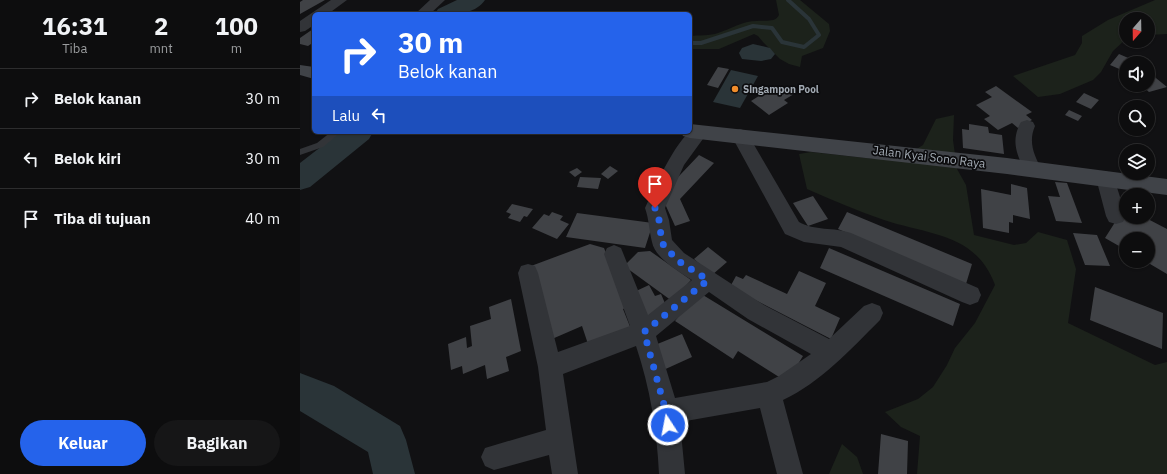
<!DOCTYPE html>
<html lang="id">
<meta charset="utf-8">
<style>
:root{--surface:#0d0d0e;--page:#161617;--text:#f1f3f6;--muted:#9a9c9e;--line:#2d2d2e;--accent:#2563eb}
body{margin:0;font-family:"IBM Plex Sans",sans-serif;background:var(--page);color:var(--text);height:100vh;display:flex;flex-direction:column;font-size:15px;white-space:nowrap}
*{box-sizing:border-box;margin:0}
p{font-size:13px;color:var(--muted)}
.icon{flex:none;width:22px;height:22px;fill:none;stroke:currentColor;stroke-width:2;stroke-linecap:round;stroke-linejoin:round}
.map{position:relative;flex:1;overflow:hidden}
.sheet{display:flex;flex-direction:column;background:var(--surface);width:300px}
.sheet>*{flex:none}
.top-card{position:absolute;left:12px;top:12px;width:380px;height:122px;border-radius:6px;box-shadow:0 1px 3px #0004,0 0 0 1px var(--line);background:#2563eb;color:#fff;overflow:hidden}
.needle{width:26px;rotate:200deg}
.controls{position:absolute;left:819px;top:12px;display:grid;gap:8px}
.controls a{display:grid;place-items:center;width:36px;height:36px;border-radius:50%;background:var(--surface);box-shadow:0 1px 3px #0004,0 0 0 1px var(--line);font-size:20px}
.pin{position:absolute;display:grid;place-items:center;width:34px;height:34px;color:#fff;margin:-41px -17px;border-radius:50% 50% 50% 0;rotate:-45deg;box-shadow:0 0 4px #0007}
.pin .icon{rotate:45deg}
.me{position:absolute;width:44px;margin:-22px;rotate:349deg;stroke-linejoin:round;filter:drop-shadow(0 0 3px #0008)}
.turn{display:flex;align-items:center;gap:14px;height:84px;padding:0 20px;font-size:18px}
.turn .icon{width:52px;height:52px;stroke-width:2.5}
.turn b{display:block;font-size:28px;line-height:34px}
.then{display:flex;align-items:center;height:38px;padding:0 20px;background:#0003;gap:8px;font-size:15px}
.eta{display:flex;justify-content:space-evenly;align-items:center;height:68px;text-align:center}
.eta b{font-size:24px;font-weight:700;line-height:28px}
.button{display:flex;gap:8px;margin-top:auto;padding:8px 20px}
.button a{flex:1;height:46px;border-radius:24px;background:var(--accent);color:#fff;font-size:16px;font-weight:700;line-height:46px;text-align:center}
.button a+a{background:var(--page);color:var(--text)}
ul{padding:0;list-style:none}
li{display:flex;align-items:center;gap:12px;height:60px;padding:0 20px;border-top:1px solid var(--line)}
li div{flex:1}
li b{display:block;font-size:15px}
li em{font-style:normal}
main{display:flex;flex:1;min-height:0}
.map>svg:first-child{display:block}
.green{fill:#1c221b}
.water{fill:#2a3438}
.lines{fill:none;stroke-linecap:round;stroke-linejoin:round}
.stream{stroke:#2a3438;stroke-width:4}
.river{fill:#2a3438;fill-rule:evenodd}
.building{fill:#404246}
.lane{fill:#323438;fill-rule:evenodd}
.street{fill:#323438;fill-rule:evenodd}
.secondary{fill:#404348;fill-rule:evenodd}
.route{stroke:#2563eb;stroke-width:7;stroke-dasharray:0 12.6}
.poi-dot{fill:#f18d2b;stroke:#0c0c0e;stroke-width:1.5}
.labels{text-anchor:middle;stroke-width:3.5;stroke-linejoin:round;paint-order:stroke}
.far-poi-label{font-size:10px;font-weight:bold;fill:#a2aab3;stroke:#0c0c0e;text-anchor:start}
.street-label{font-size:12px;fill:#a2aab3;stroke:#0c0c0e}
</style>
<main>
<section class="sheet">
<div class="eta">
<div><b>16:31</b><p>Tiba</p></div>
<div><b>2</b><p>mnt</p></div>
<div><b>100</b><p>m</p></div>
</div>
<ul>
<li><svg class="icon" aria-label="right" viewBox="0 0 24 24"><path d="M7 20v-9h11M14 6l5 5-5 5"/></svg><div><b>Belok kanan</b></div><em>30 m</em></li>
<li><svg class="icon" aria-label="left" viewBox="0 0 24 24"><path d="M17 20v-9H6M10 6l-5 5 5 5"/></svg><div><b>Belok kiri</b></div><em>30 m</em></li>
<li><svg class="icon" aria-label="arrive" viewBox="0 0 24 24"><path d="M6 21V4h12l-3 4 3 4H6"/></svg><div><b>Tiba di tujuan</b></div><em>40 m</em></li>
</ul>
<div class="button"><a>Keluar</a><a>Bagikan</a></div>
</section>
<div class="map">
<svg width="867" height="474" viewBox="0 0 867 474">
<rect width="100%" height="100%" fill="#111113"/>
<path class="green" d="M 476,0 L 500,0 L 529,24 L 530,31 L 523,48 L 502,56 L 500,67 L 489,64 L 480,59 L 463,42 L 458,36 L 454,34 L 419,49 L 390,49 L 390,36 C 399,35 410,36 418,33 C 431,29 442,21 457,21 C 465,20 475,23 479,15 Z
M 855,0 L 867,0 L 867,34 L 848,35 L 848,19 L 826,19 L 826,39 L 813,51 L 801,72 L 793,80 L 760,94 L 738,97 L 713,76 L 775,55 L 782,43 L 782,36 L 808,20 Z
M 654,115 L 653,140 L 657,169 L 666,185 L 674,235 L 714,245 L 726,243 L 738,232 L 767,240 L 776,269 L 768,323 L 855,365 L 867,362 L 867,474 L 617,474 L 620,436 L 601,427 L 585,412 L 618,399 L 633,387 L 647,365 L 655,348 L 675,323 L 695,285 C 676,233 629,235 584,220 C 558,211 532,200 507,189 L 499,154 L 511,152 L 575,159 L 600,159 L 623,145 L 636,119 Z
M 542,444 L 557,457 L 563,474 L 529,474 Z"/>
<path class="water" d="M 453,44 L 470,48 L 475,54 L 471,59 L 461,61 L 442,59 L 439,53 L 442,48 Z
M 431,70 L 458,76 L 440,108 L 413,102 Z"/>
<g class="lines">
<path class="stream" d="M 390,43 L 401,43 L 453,26 L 472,28 L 482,42 L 504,47 L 519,35 L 509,19 L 488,0"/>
<path class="river" d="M 157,0 L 185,0 C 174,16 152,14 135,14 L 138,9 Z
M 40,132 L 73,132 L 69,139 L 10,187 L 0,190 L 0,163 Z
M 0,373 L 34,386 L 100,426 L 106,440 L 115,474 L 73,474 L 68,452 L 0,411 Z"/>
</g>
<path class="building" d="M 3,0 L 25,0 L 0,14 L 0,2 Z
M 13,29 L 14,42 L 8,46 L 0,44 L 0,38 Z
M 819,54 L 833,60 L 830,63 L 826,63 L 826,69 L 824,71 L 810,65 Z
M 418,67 L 429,69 L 418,88 L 407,85 Z
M 848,74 L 851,74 L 867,87 L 849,92 L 841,85 L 848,85 Z
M 483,86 L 494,94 L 484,100 L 488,103 L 469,115 L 451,101 L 470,89 L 473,92 Z
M 696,86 L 732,112 L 726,115 L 732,120 L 718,128 L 712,123 L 698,130 L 684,119 L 690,116 L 676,105 L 692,97 L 685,92 Z
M 784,93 L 799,100 L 791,109 L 776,102 Z
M 769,110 L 782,116 L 778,121 L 765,115 Z
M 669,124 L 688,127 L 689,133 L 702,135 L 704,154 L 663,148 L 662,129 L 669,130 Z
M 399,155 L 414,163 L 380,199 L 390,221 L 375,226 L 361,195 Z
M 310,166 L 318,171 L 308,179 L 301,174 Z
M 277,168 L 282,172 L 275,177 L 269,172 Z
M 280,177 L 301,178 L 298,189 L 277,187 Z
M 755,182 L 767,183 L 782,223 L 756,221 L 748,196 L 760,197 Z
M 711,184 L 727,188 L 730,219 L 713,215 L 713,223 L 709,222 L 709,233 L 683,228 L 681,189 L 711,195 Z
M 513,196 L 528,219 L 508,226 L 493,203 Z
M 212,204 L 233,209 L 227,217 L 224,216 L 220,222 L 208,218 L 211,214 L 206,212 Z
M 826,205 L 826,217 L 844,217 L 867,229 L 867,274 L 845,261 L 848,261 L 848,239 L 826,239 L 826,250 L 805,238 Z
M 252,212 L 263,216 L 260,220 L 269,224 L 257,239 L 232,228 L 244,214 L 249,216 Z
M 547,212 L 672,264 L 666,284 L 538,229 Z
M 277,213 L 353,223 L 345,248 L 266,237 Z
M 773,233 L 797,235 L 810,266 L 785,265 Z
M 290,244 L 304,248 L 328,307 L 323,309 L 331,329 L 289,347 L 282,326 L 252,339 L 231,266 Z
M 408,247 L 427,262 L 412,275 L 394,259 Z
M 529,248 L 660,304 L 653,326 L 520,268 Z
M 350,251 L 391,280 L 372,301 L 324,266 L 338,252 Z
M 499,271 L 526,283 L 515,306 L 540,318 L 531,339 L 430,287 L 436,276 L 443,279 L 446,275 L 487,294 Z
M 349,285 L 355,296 L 361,294 L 367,308 L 346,318 L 334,292 Z
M 795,287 L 863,313 L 862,349 L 790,320 Z
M 398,292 L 503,356 L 487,382 L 438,351 L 433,359 L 375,321 Z
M 211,299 L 221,351 L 206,357 L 209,371 L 187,379 L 185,365 L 163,374 L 162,366 L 151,370 L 148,344 L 166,337 L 167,348 L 172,346 L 170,326 L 191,319 L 189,307 Z
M 382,334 L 392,357 L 359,372 L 350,347 Z
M 581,434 L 608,441 L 607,474 L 578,474 Z"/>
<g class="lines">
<path class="lane" d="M 31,132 L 41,132 L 23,147 L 0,155 L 0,149 L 17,143 Z"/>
<path class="street" d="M 31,0 L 47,0 L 28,14 L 14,14 L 14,25 L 5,31 L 0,32 L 0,21 Z
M 130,0 L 145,0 L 130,14 L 115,14 Z
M 727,120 L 733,122 L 735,126 C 728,142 734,155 742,170 L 739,175 L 733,177 L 727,175 C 717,156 710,141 721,122 Z
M 399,126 L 405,128 L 408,132 L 384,165 L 365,208 L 369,220 L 372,240 L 384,253 L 464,305 L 529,339 L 564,306 L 572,303 L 580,306 L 583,313 L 580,320 C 550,350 521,382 483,400 L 503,474 L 477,474 L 460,408 L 380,422 L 385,474 L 359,474 C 357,430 350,388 336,346 L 263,374 L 278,474 L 252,474 L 249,455 L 194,470 L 185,466 L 181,457 L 185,448 L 246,430 L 238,367 L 218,273 L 221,266 L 228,264 L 235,266 L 238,273 L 258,352 L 330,326 L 304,254 L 307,248 L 314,245 L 321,248 L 348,315 L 392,280 C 379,272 355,258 352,242 C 349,230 349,219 345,208 C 355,188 378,132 399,126 ZM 409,292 L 448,319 L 511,354 L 479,376 L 467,382 L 375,398 L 356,336 Z
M 440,129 L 446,131 L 499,222 C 514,231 534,227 551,233 L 678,288 L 681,295 L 678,302 L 670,305 L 662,302 L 541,247 L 504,242 L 485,234 L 431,135 L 434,131 Z
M 805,171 L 811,173 L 814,178 L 826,216 L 823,222 L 816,224 L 809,222 L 806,216 L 796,178 L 799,173 Z"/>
<path class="secondary" d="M 0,65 L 14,67 L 14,79 L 0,75 Z
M 390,124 L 707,158 L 867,179 L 867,195 L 707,174 L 390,138 L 383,136 L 381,132 L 390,132 Z"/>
</g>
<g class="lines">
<path class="route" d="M 355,208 L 359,220 L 362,243 L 377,260 L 408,280 L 344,332 L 366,412 L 368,425"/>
</g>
<circle class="poi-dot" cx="435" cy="89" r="4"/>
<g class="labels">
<g class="far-poi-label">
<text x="443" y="93">Singampon Pool</text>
</g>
<g class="street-label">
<text transform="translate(629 157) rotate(7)" y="4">Jalan Kyai Sono Raya</text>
</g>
</g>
</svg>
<div class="controls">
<a><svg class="needle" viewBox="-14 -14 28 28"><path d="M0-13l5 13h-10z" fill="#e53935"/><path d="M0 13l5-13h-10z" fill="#9a9c9e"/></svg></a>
<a><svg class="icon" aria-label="sound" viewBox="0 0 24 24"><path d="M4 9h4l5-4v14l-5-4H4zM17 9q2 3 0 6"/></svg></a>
<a><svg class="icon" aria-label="search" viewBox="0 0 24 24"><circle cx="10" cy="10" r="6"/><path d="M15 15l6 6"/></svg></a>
<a><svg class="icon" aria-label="layers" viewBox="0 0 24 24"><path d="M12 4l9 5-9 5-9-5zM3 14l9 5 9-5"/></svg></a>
<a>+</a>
<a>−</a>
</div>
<div class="pin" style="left:355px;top:208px;background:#d93025"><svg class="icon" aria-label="arrive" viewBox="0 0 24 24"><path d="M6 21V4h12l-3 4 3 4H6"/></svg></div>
<svg class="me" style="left:368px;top:425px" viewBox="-20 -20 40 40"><circle r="17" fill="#2563eb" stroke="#fff" stroke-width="3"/><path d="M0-11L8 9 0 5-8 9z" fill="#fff"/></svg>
<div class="top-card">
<div class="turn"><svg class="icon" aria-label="right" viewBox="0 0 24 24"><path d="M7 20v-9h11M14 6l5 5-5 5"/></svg><div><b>30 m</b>Belok kanan</div></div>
<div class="then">Lalu<svg class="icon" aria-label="left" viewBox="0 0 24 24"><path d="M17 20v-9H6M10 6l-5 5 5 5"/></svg></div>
</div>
</div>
</main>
